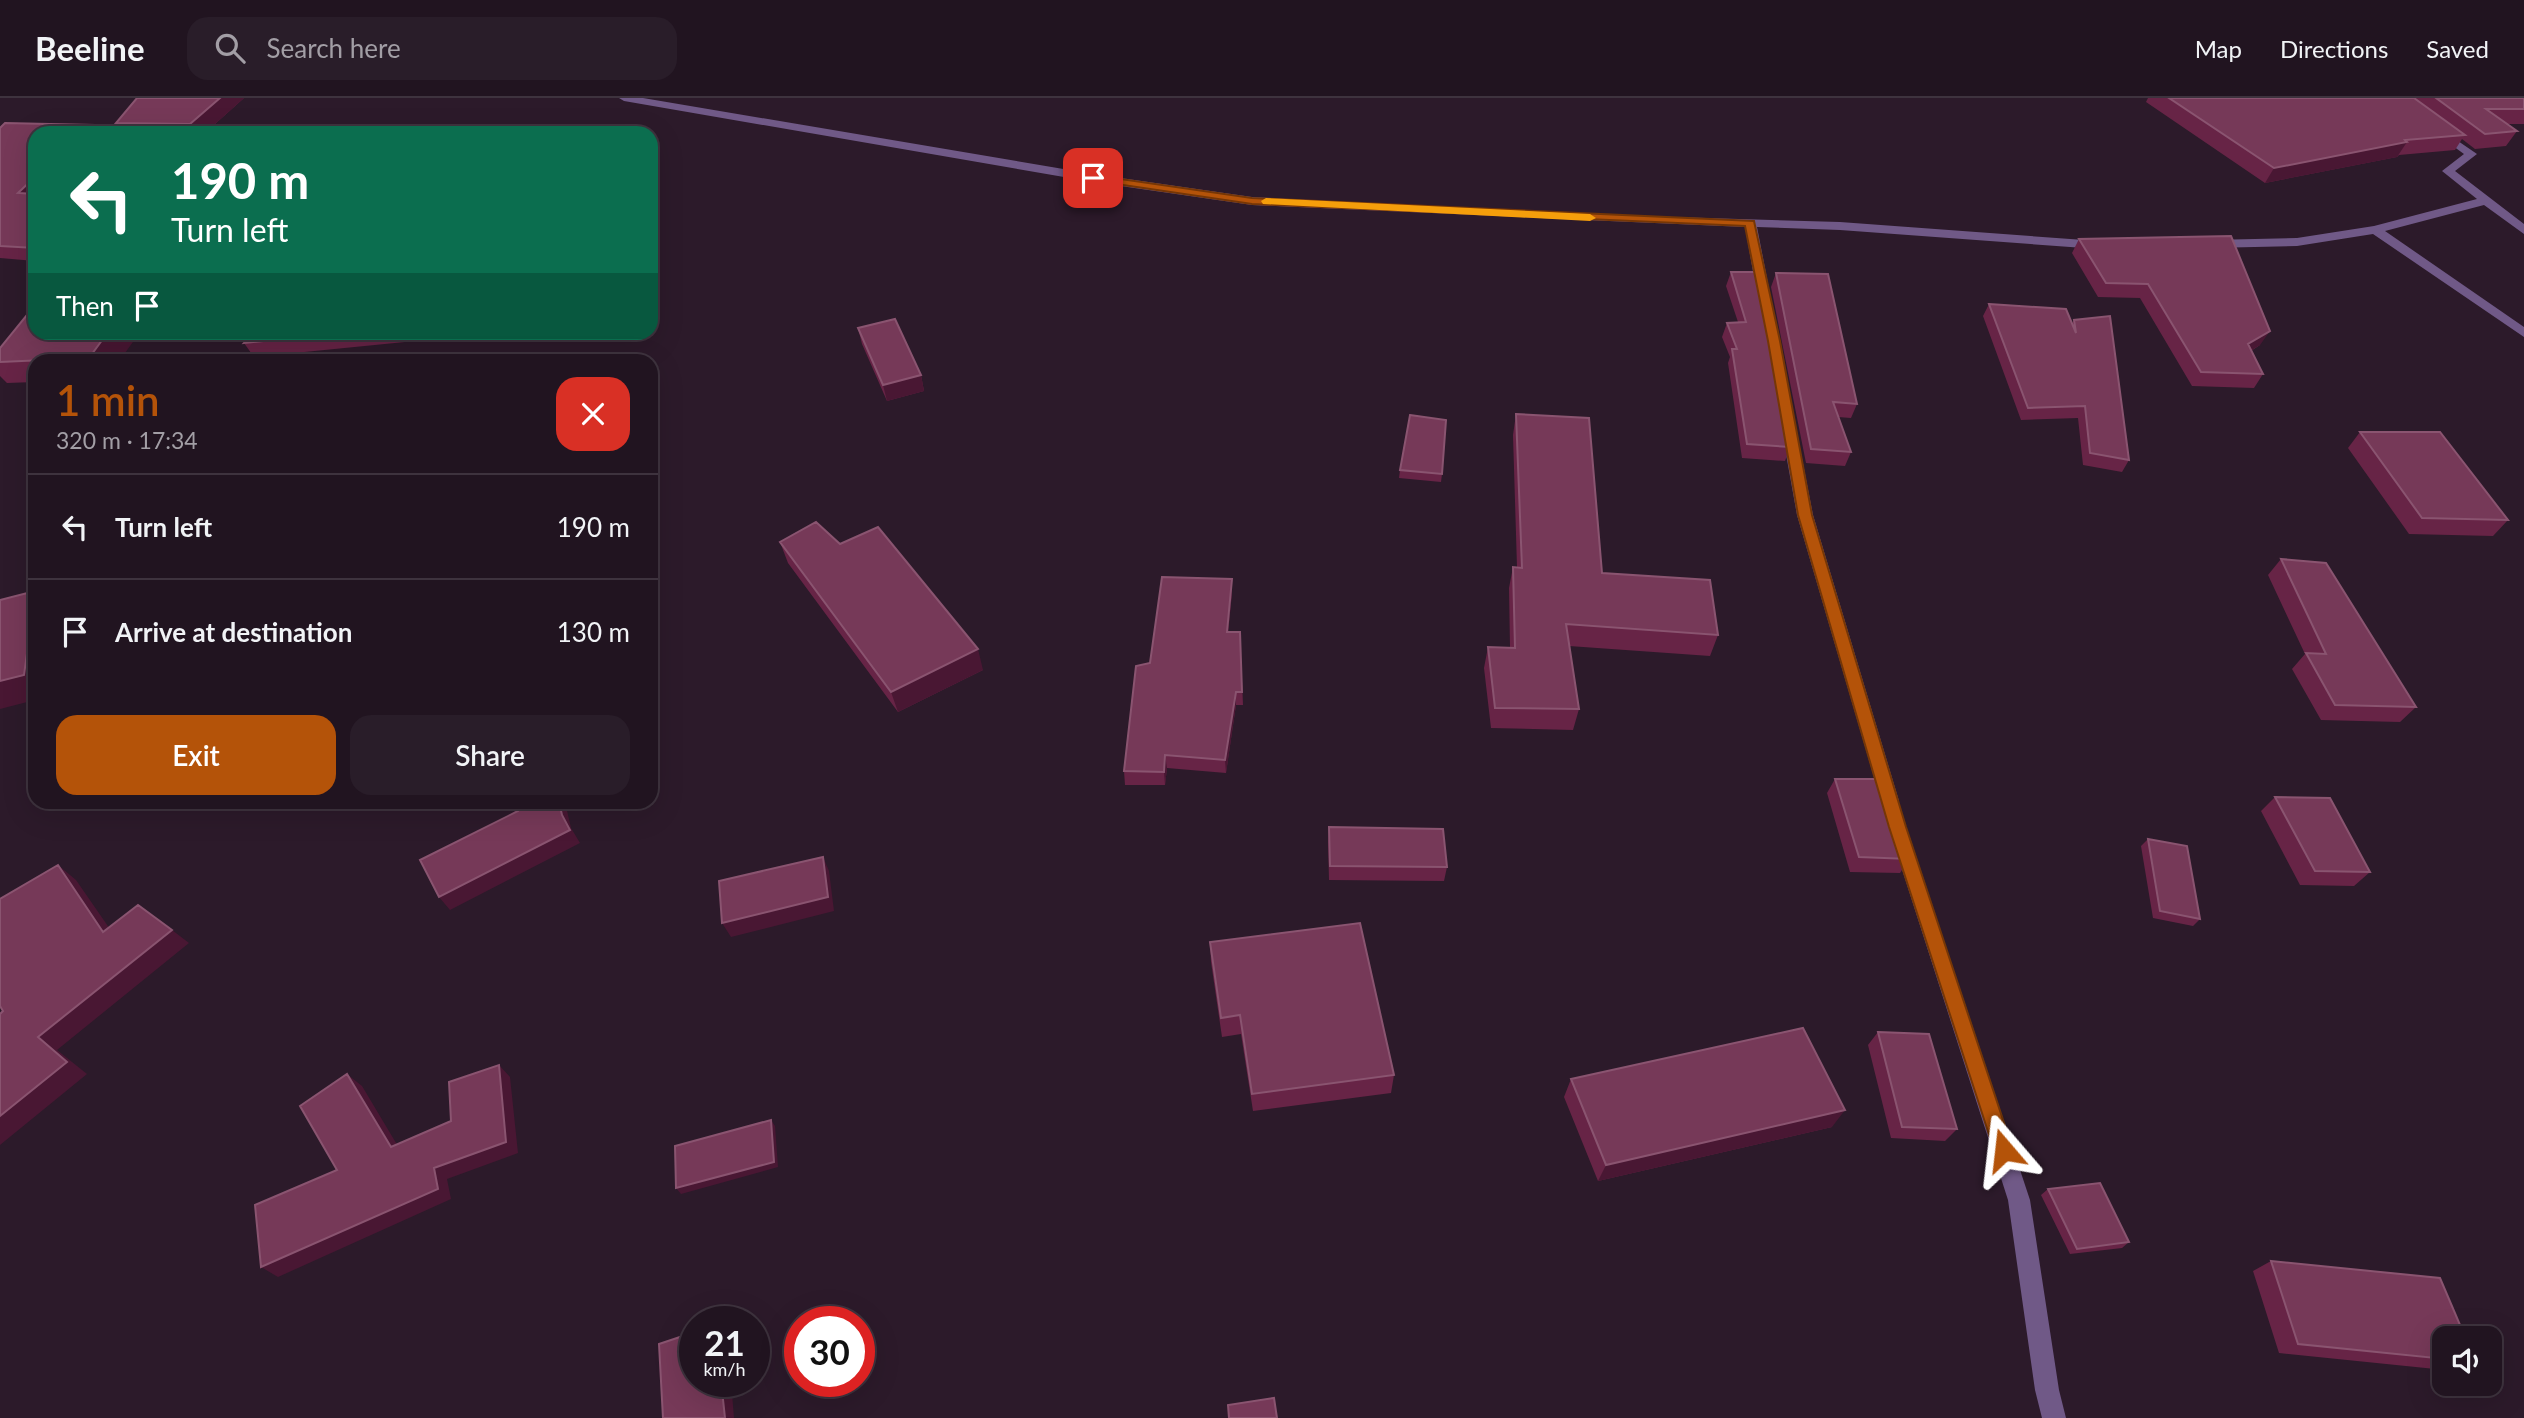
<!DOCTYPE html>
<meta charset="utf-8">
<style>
:root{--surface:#211420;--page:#291d29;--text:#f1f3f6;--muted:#a29ea5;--line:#3e333e;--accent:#b45309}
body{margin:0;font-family:Lato,sans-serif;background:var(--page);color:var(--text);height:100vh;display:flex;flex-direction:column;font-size:26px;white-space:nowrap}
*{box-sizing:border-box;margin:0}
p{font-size:23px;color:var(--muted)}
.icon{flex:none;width:38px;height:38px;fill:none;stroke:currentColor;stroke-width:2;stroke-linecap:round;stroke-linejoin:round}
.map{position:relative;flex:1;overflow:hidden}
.panel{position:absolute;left:28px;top:256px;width:630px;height:455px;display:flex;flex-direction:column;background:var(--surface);border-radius:21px;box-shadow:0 7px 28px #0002,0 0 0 2px var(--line)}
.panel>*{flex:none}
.banner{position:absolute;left:28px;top:28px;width:630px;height:214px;border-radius:21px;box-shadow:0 7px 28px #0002,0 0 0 2px var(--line);background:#0b6e4f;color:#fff;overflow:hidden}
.controls{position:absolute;left:2432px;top:1228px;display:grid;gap:14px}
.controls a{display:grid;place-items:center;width:70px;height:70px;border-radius:14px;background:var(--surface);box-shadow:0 7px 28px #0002,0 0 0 2px var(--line);font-size:35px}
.speed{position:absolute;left:679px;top:1208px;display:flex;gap:14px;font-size:35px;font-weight:700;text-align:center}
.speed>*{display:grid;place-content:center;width:91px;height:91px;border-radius:50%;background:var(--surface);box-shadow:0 7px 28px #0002,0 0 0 2px var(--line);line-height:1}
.speed small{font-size:18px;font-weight:400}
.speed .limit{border:10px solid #d22;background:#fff;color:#111}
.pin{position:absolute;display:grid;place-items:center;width:60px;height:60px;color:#fff;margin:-30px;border-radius:14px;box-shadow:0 4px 10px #0006}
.me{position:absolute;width:77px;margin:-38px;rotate:343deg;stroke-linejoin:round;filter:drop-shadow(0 0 5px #0008)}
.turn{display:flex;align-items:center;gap:24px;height:147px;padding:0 28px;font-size:32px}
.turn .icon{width:91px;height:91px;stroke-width:2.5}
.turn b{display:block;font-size:49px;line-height:60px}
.then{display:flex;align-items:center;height:66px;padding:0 28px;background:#0003;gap:14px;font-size:26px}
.round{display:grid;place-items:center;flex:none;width:74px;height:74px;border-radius:21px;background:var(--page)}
.head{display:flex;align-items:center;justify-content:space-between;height:119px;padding:0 28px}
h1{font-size:42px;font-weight:600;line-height:52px;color:var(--accent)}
.action{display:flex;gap:14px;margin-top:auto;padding:14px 28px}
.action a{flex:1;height:80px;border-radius:21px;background:var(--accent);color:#fff;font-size:28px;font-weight:600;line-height:80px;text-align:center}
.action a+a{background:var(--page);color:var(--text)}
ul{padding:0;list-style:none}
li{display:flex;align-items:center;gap:21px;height:105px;padding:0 28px;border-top:2px solid var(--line)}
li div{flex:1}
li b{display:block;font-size:26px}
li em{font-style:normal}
header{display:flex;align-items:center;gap:42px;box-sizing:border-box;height:98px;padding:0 35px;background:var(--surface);border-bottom:2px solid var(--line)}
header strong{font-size:33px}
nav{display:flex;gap:38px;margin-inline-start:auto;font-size:24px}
.search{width:490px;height:63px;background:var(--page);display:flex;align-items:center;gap:18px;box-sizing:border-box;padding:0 24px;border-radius:21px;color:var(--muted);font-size:26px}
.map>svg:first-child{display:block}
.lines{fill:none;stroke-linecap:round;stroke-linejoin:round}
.minor{fill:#705987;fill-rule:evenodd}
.wall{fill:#672446}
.shaded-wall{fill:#491733}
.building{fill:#763958;stroke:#8a5470;stroke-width:2}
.route{fill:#b45309;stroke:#753606;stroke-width:2}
.slow{fill:#f59e0b}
</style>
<header>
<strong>Beeline</strong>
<div class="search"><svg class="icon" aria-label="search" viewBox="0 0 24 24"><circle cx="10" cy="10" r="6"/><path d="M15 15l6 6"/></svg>Search here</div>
<nav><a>Map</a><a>Directions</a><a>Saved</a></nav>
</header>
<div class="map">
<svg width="2524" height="1320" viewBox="0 0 2524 1320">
<rect width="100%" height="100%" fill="#2c1a2a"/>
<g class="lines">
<path class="minor" d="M 619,0 L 643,0 L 1093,76 L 1252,99 L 1640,118 L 1840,124 L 2098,143 L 2104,147 L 2098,151 L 1840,132 L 1757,129 L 1813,417 L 1899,703 L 1896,708 L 1890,710 L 1884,708 L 1881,703 L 1797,417 L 1745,129 L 1252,107 L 1093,84 L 624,3 Z
M 2439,30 L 2477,56 L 2455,73 L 2524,126 L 2524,136 L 2484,107 L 2385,133 L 2524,229 L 2524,239 L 2373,136 L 2297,148 L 2210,150 L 2204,146 L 2210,142 L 2297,140 L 2374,128 L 2477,101 L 2442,73 L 2464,56 L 2435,35 L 2433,33 Z
M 1901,732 L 1907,735 L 1910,740 L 2030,1102 L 2059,1292 L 2066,1320 L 2042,1320 L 2035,1292 L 2008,1102 L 1892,740 L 1895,735 Z"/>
</g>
<path class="wall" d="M 244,0 L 205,35 L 123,35 L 116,25 Z
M 2148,0 L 2524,0 L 2524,26 L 2507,26 L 2517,33 L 2506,48 L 2475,51 L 2462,41 L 2455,52 L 2399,57 L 2397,59 L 2265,85 L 2146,4 Z
M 0,30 L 35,35 L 35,163 L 0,160 Z
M 2079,141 L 2260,247 L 2251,253 L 2263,276 L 2254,290 L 2192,288 L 2140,200 L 2098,199 L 2072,155 Z
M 1731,174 L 1790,349 L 1785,363 L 1742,360 L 1728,265 L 1730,259 L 1722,239 L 1727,225 L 1738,224 L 1726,188 Z
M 1776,175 L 1857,306 L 1851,320 L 1838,319 L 1851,354 L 1845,368 L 1806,365 L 1771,189 Z
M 1989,206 L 2072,226 L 2074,222 L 2129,362 L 2122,374 L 2083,367 L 2078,320 L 2021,322 L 1983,218 Z
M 858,230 L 921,277 L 924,293 L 887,303 L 862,246 Z
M 254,234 L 440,234 L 435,241 L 254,259 L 244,245 Z
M 0,250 L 120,262 L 35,262 L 35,284 L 7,285 L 0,278 Z
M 1516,316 L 1602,475 L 1718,537 L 1710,558 L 1569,548 L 1579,611 L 1573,632 L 1491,630 L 1484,570 L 1488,549 L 1510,549 L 1509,490 L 1513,469 L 1517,469 L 1513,337 Z
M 2360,334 L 2508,422 L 2493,438 L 2409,436 L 2348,350 Z
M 1400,372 L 1442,376 L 1441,384 L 1399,380 Z
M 780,444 L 983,572 L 898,614 L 788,465 Z
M 2281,461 L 2416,609 L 2400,624 L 2321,622 L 2292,571 L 2305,556 L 2268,477 Z
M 1232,495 L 1228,534 L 1240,534 L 1243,607 L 1236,607 L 1226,675 L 1167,670 L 1165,687 L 1125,687 L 1124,673 L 1150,565 Z
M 1835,681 L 1909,761 L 1900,775 L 1850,774 L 1827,695 Z
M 2275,699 L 2370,774 L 2354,788 L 2300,787 L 2261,713 Z
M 1329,729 L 1447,769 L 1444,783 L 1329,782 L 1328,744 Z
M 2148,741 L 2200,821 L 2193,828 L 2153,820 L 2141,748 Z
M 1210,844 L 1394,977 L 1391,995 L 1253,1013 L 1241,936 L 1222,939 L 1211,864 Z
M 1878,934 L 1957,1031 L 1945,1043 L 1891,1040 L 1868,947 Z
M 1571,981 L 1832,1029 L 1598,1083 L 1564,999 Z
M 2048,1091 L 2129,1144 L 2122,1150 L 2070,1156 L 2041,1097 Z
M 2271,1163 L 2445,1241 L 2445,1272 L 2279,1255 L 2253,1173 Z"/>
<path class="shaded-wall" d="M 220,0 L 244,0 L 205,35 L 196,35 L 190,26 Z
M 93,27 L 99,35 L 84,35 Z
M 2407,44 L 2397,59 L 2265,85 L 2274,70 Z
M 35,79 L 35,101 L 18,95 Z
M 2270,233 L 2260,247 L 2239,260 L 2248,246 Z
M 108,234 L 140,234 L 120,262 L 90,262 L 89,260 Z
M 431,234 L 440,234 L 435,241 Z
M 921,277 L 924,293 L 887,303 L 883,287 Z
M 1232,481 L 1232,495 L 1227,548 L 1227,534 Z
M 35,499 L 35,602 L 0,611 L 0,583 Z
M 651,520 L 657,531 L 651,533 Z
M 978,551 L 983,572 L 898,614 L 891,594 Z
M 1236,594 L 1236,607 L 1226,675 L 1225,662 Z
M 1165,657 L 1167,670 L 1165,687 L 1164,674 Z
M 559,704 L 565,704 L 571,730 L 580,745 L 450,812 L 439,799 L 562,717 Z
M 823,759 L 829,773 L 834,813 L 731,839 L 722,825 Z
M 58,767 L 76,782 L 121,847 L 103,834 Z
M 172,832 L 189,845 L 57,952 L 87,976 L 0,1047 L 0,1018 L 38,939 Z
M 499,967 L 510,979 L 518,1055 L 447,1081 L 451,1101 L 278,1179 L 261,1169 L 434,1070 Z
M 347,976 L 362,988 L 405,1060 L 391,1049 Z
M 1845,1012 L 1832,1029 L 1598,1083 L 1606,1067 Z
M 771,1022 L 775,1028 L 778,1069 L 681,1096 L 676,1090 Z
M 721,1283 L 731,1283 L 734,1320 L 725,1320 Z"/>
<path class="building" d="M 137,0 L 220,0 L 190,26 L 116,25 Z
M 2169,0 L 2414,0 L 2465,37 L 2405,42 L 2407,44 L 2274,70 Z
M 2436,0 L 2524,0 L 2524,11 L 2486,11 L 2517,33 L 2485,36 Z
M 5,25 L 93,27 L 84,35 L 35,35 L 35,79 L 18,95 L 35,96 L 35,150 L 0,148 L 0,30 Z
M 2231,138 L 2270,233 L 2248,246 L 2263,276 L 2201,274 L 2148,186 L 2106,185 L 2079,141 Z
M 1731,174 L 1757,174 L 1790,349 L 1747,346 L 1732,251 L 1737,251 L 1727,225 L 1746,224 Z
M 1776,175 L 1828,176 L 1857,306 L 1833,304 L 1851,354 L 1811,351 Z
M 1989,206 L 2066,211 L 2076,235 L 2074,222 L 2110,218 L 2129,362 L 2090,355 L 2085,308 L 2028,310 Z
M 35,207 L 35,234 L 108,234 L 89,260 L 0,264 L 0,250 Z
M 895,221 L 921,277 L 883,287 L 858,230 Z
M 254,234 L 350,234 L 244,245 Z
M 536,256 L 535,262 L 469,262 Z
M 1516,316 L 1589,320 L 1602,475 L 1710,482 L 1718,537 L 1566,526 L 1579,611 L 1495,610 L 1488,549 L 1515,550 L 1513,469 L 1522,470 Z
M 1410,317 L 1446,322 L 1442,376 L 1400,372 Z
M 2360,334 L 2440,334 L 2508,422 L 2422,420 Z
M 816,424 L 840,446 L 878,429 L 978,551 L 891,594 L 780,444 Z
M 2281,461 L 2326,465 L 2416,609 L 2335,607 L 2306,555 L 2326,556 Z
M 1162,479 L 1232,481 L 1227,534 L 1240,534 L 1242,594 L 1236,594 L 1225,662 L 1165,657 L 1164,674 L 1124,673 L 1136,568 L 1150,565 Z
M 35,493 L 35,499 L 24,577 L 0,583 L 0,502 Z
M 1835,681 L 1884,681 L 1909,761 L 1859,759 Z
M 2275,699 L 2330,700 L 2370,774 L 2315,773 Z
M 516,704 L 559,704 L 562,717 L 570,732 L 439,799 L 420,762 L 518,713 Z
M 1329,729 L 1443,731 L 1447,769 L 1330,768 Z
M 2148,741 L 2187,748 L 2200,821 L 2160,813 Z
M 823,759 L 828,799 L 722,825 L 719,783 Z
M 58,767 L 103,834 L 138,807 L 172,832 L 38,939 L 67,964 L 0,1018 L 0,916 L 3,913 L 0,908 L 0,801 Z
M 1360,825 L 1394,977 L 1252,996 L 1240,917 L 1221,920 L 1210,844 Z
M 1803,930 L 1845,1012 L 1606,1067 L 1571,981 Z
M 1878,934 L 1929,936 L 1957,1031 L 1902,1029 Z
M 499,967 L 506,1044 L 434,1070 L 438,1091 L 261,1169 L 255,1107 L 337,1072 L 300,1008 L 347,976 L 391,1049 L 451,1023 L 449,984 Z
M 771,1022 L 774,1064 L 676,1090 L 675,1048 Z
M 2100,1085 L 2129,1144 L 2077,1151 L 2048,1091 Z
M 2271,1163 L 2440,1180 L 2466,1241 L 2445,1241 L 2445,1261 L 2298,1246 Z
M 695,1234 L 695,1283 L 721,1283 L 725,1320 L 663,1320 L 659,1246 Z
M 1274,1300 L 1277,1320 L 1229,1320 L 1228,1307 Z"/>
<path class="route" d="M 1093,77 L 1252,100 L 1754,123 L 1780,243 L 1812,417 L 1906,729 L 2013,1052 L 2010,1059 L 2004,1061 L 1997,1059 L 1994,1052 L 1889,729 L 1798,417 L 1768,243 L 1745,128 L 1252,106 L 1089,82 L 1088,80 Z"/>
<path class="slow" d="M 1266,100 L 1590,116 L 1596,120 L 1590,123 L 1263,106 L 1261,103 Z"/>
</svg>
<div class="controls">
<a><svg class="icon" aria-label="sound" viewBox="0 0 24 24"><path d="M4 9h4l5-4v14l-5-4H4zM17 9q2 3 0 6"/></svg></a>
</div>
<div class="speed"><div>21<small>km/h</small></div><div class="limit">30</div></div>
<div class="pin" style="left:1093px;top:80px;background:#d93025"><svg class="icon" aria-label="arrive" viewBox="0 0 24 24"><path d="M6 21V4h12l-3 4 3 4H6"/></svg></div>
<svg class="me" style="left:2004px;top:1052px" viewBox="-20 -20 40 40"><path d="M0-17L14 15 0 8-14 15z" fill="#b45309" stroke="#fff" stroke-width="4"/></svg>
<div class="banner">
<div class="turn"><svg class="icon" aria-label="left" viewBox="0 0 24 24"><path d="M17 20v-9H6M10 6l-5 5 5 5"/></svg><div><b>190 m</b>Turn left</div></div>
<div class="then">Then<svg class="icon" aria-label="arrive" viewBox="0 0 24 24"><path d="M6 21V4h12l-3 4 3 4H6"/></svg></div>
</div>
<section class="panel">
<div class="head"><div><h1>1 min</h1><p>320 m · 17:34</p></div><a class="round" style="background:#d93025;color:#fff"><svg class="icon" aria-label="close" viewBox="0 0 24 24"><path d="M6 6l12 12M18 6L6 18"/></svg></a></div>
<ul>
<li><svg class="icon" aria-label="left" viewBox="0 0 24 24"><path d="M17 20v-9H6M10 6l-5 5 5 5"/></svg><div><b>Turn left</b></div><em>190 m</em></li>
<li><svg class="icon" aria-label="arrive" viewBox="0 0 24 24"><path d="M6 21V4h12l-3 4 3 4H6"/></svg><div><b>Arrive at destination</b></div><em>130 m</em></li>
</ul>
<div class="action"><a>Exit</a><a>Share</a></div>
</section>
</div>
